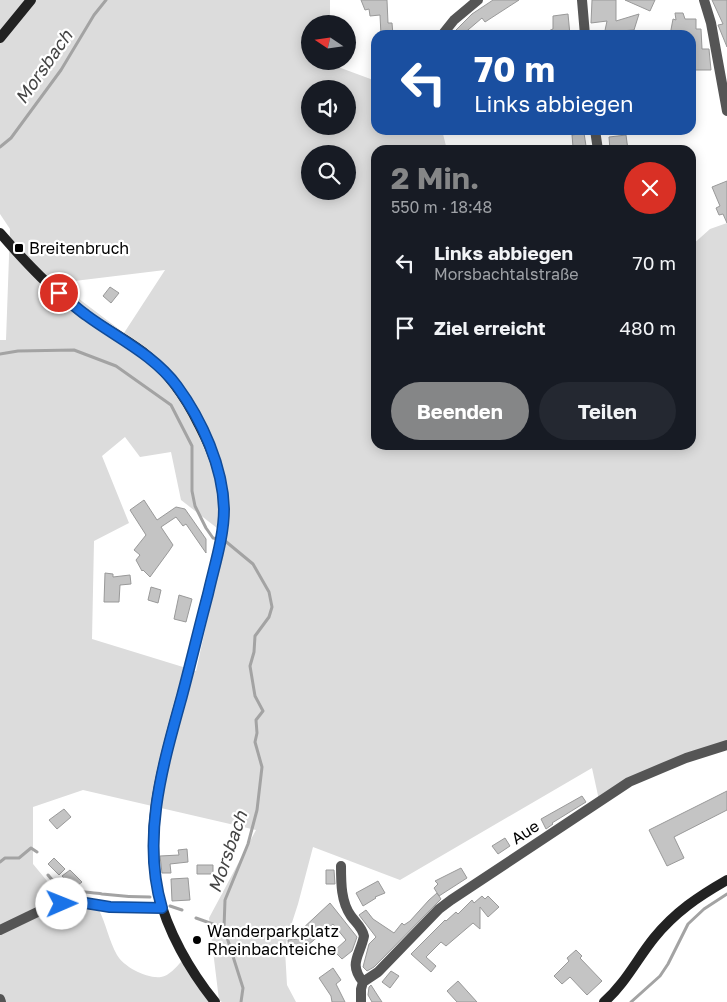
<!DOCTYPE html>
<html lang="de">
<meta charset="utf-8">
<style>
:root{--surface:#171b24;--page:#242831;--text:#f1f3f6;--muted:#9ea1a6;--accent:#858687}
body{margin:0;font-family:"Golos Text",sans-serif;background:var(--page);color:var(--text);height:100vh;display:flex;flex-direction:column;font-size:19px;white-space:nowrap}
*{box-sizing:border-box;margin:0}
p{font-size:16px;color:var(--muted)}
.icon{flex:none;width:28px;height:28px;fill:none;stroke:currentColor;stroke-width:2;stroke-linecap:round;stroke-linejoin:round}
.map{position:relative;flex:1;overflow:hidden}
.panel{position:absolute;left:371px;top:145px;width:325px;height:305px;display:flex;flex-direction:column;background:var(--surface);border-radius:15px;box-shadow:0 2px 12px #0003}
.panel>*{flex:none}
.banner{position:absolute;left:371px;top:30px;width:325px;height:105px;border-radius:15px;box-shadow:0 2px 12px #0003;background:#1a4fa0;color:#fff;overflow:hidden}
.needle{width:32px;rotate:283deg}
.buttons{position:absolute;left:301px;top:15px;display:grid;gap:10px}
.buttons a{display:grid;place-items:center;width:55px;height:55px;border-radius:50%;background:var(--surface);box-shadow:0 2px 12px #0003;font-size:25px}
.pin{position:absolute;display:grid;place-items:center;width:42px;height:42px;color:#fff;margin:-21px;border:2px solid #fff;border-radius:50%;box-shadow:0 1px 5px #0007}
.me{position:absolute;width:55px;margin:-28px;rotate:89deg;stroke-linejoin:round;filter:drop-shadow(0 0 4px #0008)}
.turn{display:flex;align-items:center;gap:18px;height:105px;padding:0 20px;font-size:22px}
.turn .icon{width:65px;height:65px;stroke-width:2.5}
.turn b{display:block;font-size:35px;line-height:42px}
.round{display:grid;place-items:center;flex:none;width:52px;height:52px;border-radius:26px;background:var(--page)}
.summary{display:flex;align-items:center;justify-content:space-between;height:85px;padding:0 20px}
h1{font-size:30px;font-weight:700;line-height:38px;color:var(--accent)}
.action{display:flex;gap:10px;margin-top:auto;padding:10px 20px}
.action a{flex:1;height:58px;border-radius:30px;background:var(--accent);color:#fff;font-size:20px;font-weight:700;line-height:58px;text-align:center}
.action a+a{background:var(--page);color:var(--text)}
ul{padding:0;list-style:none}
li{display:flex;align-items:center;gap:15px;height:65px;padding:0 20px}
li div{flex:1}
li b{display:block;font-size:19px}
li em{font-style:normal}
.map>svg:first-child{display:block}
.green{fill:#dcdcdc;fill-rule:evenodd}
.lines{fill:none;stroke-linecap:round;stroke-linejoin:round}
.stream{stroke:#a3a3a3;stroke-width:3}
.building{fill:#c4c4c4;stroke:#999}
.street{stroke:#555;stroke-width:10}
.secondary{stroke:#222;stroke-width:10}
.route-casing{stroke:#114b97;stroke-width:12}
.route{stroke:#1a73e8;stroke-width:9}
.poi-dot{fill:#000;stroke:#fff;stroke-width:2}
.labels{text-anchor:middle;stroke-width:4.5;stroke-linejoin:round;paint-order:stroke}
.poi-label{font-size:16px;fill:#000;stroke:#fff;text-anchor:start}
.street-label{font-size:16px;fill:#000;stroke:#fff}
.water-label{font-size:18px;font-style:italic;fill:#444;stroke:#fff}
</style>
<div class="map">
<svg width="727" height="1002" viewBox="0 0 727 1002">
<rect width="100%" height="100%" fill="#fff"/>
<path class="green" d="M 0,0 L 330,0 L 330,24 L 310,24 L 310,61 L 329,61 L 330,64 L 376,81 L 376,130 L 442,130 L 447,150 L 376,150 L 376,445 L 691,445 L 691,246 L 710,229 L 727,223 L 727,749 L 685,756 L 599,800 L 592,768 L 400,880 L 313,847 L 298,904 L 287,938 L 285,950 L 287,985 L 296,1002 L 222,1002 L 219,1000 L 209,918 L 256,830 L 83,790 L 33,807 L 33,864 L 67,905 L 98,908 C 106,923 109,941 117,955 C 124,967 147,979 161,977 C 169,976 176,967 182,961 L 209,1002 L 0,1002 L 0,340 L 6,340 L 10,229 L 0,214 ZM 310,89 L 348,89 L 348,126 L 310,126 ZM 310,154 L 348,154 L 348,191 L 310,191 ZM 165,270 L 124,333 L 58,283 ZM 125,437 L 140,457 L 171,452 L 181,500 L 226,535 L 196,671 L 92,639 L 94,541 L 129,523 L 102,456 Z"/>
<g class="lines">
<path class="stream" d="M 0,147 L 11,138 L 61,70 L 94,15 L 106,0
M 0,354 L 18,351 L 74,350 L 116,366 L 171,405 L 192,446 L 192,491 L 195,506 L 206,528 L 213,538 L 224,540 L 253,564 L 269,592 L 272,607 L 269,617 L 255,636 L 254,652 L 250,666 L 255,696 L 263,711 L 256,720 L 257,733 L 255,742 L 262,767 L 257,810 L 248,844 L 225,900 L 224,928 L 243,988 L 241,1002
M 0,862 L 5,858 L 19,858 L 31,848 L 37,852
M 48,875 C 61,893 83,891 102,894 C 118,896 133,897 150,897
M 170,906 L 182,910
M 196,918 L 224,928
M 631,1002 L 660,976 L 668,964 L 688,924 L 704,909 L 727,894"/>
</g>
<path class="building" d="M 361,0 L 387,0 L 388,23 L 392,23 L 393,35 L 381,35 L 380,15 L 370,16 L 369,9 L 365,10 Z
M 493,0 L 519,0 L 485,22 L 482,18 L 462,35 L 451,35 L 472,14 Z
M 592,0 L 616,0 L 616,21 L 639,14 L 634,30 L 619,31 L 618,35 L 604,35 L 607,21 L 591,23 Z
M 625,0 L 655,0 L 650,11 Z
M 712,0 L 727,0 L 727,47 L 718,25 L 723,24 Z
M 675,13 L 683,13 L 685,19 L 696,19 L 696,29 L 701,29 L 702,49 L 709,49 L 711,70 L 691,70 L 691,35 L 670,35 L 673,19 L 676,20 Z
M 568,14 L 570,35 L 539,35 L 553,29 L 553,16 Z
M 584,133 L 586,146 L 573,147 L 572,135 Z
M 626,135 L 628,150 L 610,150 L 609,137 Z
M 727,181 L 727,223 L 723,214 L 719,215 L 716,208 L 720,206 L 712,187 Z
M 110,287 L 119,293 L 111,303 L 103,296 Z
M 144,500 L 157,520 L 176,507 L 185,509 L 206,539 L 206,553 L 186,524 L 183,526 L 176,517 L 161,527 L 173,545 L 169,551 L 150,577 L 143,570 L 142,571 L 136,560 L 140,555 L 134,550 L 146,535 L 130,510 Z
M 105,573 L 113,574 L 113,577 L 130,575 L 131,584 L 120,585 L 119,602 L 104,602 Z
M 151,587 L 161,590 L 158,603 L 148,600 Z
M 179,595 L 192,599 L 186,622 L 174,619 Z
M 727,791 L 727,810 L 674,837 L 684,858 L 667,866 L 649,830 Z
M 582,796 L 586,802 L 552,823 L 553,824 L 546,829 L 541,819 Z
M 64,809 L 71,817 L 57,829 L 49,820 Z
M 505,838 L 510,846 L 498,854 L 492,846 Z
M 187,849 L 188,862 L 170,864 L 171,873 L 162,873 L 160,856 L 179,855 L 178,850 Z
M 54,858 L 65,869 L 59,875 L 48,864 Z
M 197,865 L 213,865 L 213,874 L 197,874 Z
M 461,868 L 467,878 L 439,896 L 434,888 L 438,884 L 435,881 Z
M 70,870 L 82,882 L 74,888 L 62,876 Z
M 326,870 L 334,870 L 335,884 L 326,884 Z
M 188,878 L 190,900 L 172,901 L 171,879 Z
M 378,881 L 385,893 L 375,897 L 376,898 L 363,906 L 356,893 Z
M 437,893 L 441,899 L 374,967 L 367,971 L 363,967 L 369,944 L 376,937 L 359,915 L 366,910 L 373,919 L 394,933 L 402,923 L 404,925 L 410,921 L 429,900 Z
M 482,896 L 485,899 L 488,896 L 499,907 L 488,917 L 480,907 L 480,929 L 473,923 L 446,946 L 441,942 L 426,957 L 436,966 L 431,972 L 411,954 L 445,920 L 446,921 L 456,912 L 458,914 L 472,900 L 474,903 Z
M 330,903 L 357,937 L 352,951 L 342,959 L 334,951 L 346,940 L 333,924 L 308,945 L 289,950 L 288,940 L 305,938 L 300,931 Z
M 576,950 L 582,956 L 580,958 L 602,981 L 587,995 L 570,977 L 562,984 L 554,976 L 569,961 L 567,958 Z
M 333,968 L 341,980 L 336,984 L 345,1002 L 332,1002 L 331,996 L 319,978 Z
M 391,971 L 399,976 L 390,988 L 382,982 Z
M 458,981 L 477,1002 L 457,1002 L 447,991 Z
M 371,985 L 378,996 L 382,1002 L 372,1002 L 368,995 L 369,987 Z"/>
<g class="lines">
<path class="street" d="M 582,0 L 585,35
M 704,0 L 711,23 L 727,111
M 442,35 L 454,20 L 478,0
M 595,130 L 598,150
M 341,866 C 341,883 341,902 351,916 C 356,923 362,927 364,936 C 360,956 348,963 363,982
M 0,930 L 50,906 L 73,901 L 110,907 L 162,908
M 0,999 L 1,1002
M 361,1002 L 361,989 L 363,982 L 378,972 L 439,909 L 451,900 L 629,782 L 686,758 L 727,745"/>
<path class="secondary" d="M 0,38 L 31,0
M 0,233 C 26,263 54,293 87,316 C 105,328 125,338 143,352 C 168,372 185,396 199,425 C 212,450 224,480 224,509 C 224,538 214,569 207,596 C 199,628 192,660 183,691 C 165,756 143,824 158,892 C 167,931 190,971 215,1002
M 604,1002 C 625,984 637,959 654,938 C 675,912 699,896 727,880"/>
</g>
<g class="lines">
<defs>
<path id="route" d="M 59,293 C 68,300 76,308 86,315 C 117,338 153,354 177,386 C 202,420 223,467 224,509 C 224,537 214,567 208,594 C 199,628 191,662 182,696 C 163,765 141,837 162,908 L 110,907 L 73,901 L 62,904"/>
</defs>
<use href="#route" class="route-casing"/>
<use href="#route" class="route"/>
</g>
<g class="poi-dot">
<rect x="14" y="243" width="10" height="10" rx="2.5"/>
<circle cx="197" cy="940" r="5"/>
</g>
<g class="labels">
<g class="poi-label">
<text x="29" y="254">Breitenbruch</text>
<text x="207" y="937">Wanderparkplatz<tspan x="207" dy="18">Rheinbachteiche</tspan></text>
</g>
<g class="street-label">
<text transform="translate(525 832) rotate(-33)" y="6">Aue</text>
</g>
<g class="water-label">
<text transform="translate(44 67) rotate(-55)" y="6">Morsbach</text>
<text transform="translate(228 852) rotate(-71)" y="6">Morsbach</text>
</g>
</g>
</svg>
<div class="buttons">
<a><svg class="needle" viewBox="-14 -14 28 28"><path d="M0-13l5 13h-10z" fill="#e53935"/><path d="M0 13l5-13h-10z" fill="#9ea1a6"/></svg></a>
<a><svg class="icon" aria-label="sound" viewBox="0 0 24 24"><path d="M4 9h4l5-4v14l-5-4H4zM17 9q2 3 0 6"/></svg></a>
<a><svg class="icon" aria-label="search" viewBox="0 0 24 24"><circle cx="10" cy="10" r="6"/><path d="M15 15l6 6"/></svg></a>
</div>
<div class="pin" style="left:59px;top:293px;background:#d93025"><svg class="icon" aria-label="arrive" viewBox="0 0 24 24"><path d="M6 21V4h12l-3 4 3 4H6"/></svg></div>
<svg class="me" style="left:62px;top:904px" viewBox="-20 -20 40 40"><circle r="19" fill="#fff"/><path d="M0-13L10 11 0 6-10 11z" fill="#1a73e8"/></svg>
<div class="banner">
<div class="turn"><svg class="icon" aria-label="left" viewBox="0 0 24 24"><path d="M17 20v-9H6M10 6l-5 5 5 5"/></svg><div><b>70 m</b>Links abbiegen</div></div>
</div>
<section class="panel">
<div class="summary"><div><h1>2 Min.</h1><p>550 m · 18:48</p></div><a class="round" style="background:#d93025;color:#fff"><svg class="icon" aria-label="close" viewBox="0 0 24 24"><path d="M6 6l12 12M18 6L6 18"/></svg></a></div>
<ul>
<li><svg class="icon" aria-label="left" viewBox="0 0 24 24"><path d="M17 20v-9H6M10 6l-5 5 5 5"/></svg><div><b>Links abbiegen</b><p>Morsbachtalstraße</p></div><em>70 m</em></li>
<li><svg class="icon" aria-label="arrive" viewBox="0 0 24 24"><path d="M6 21V4h12l-3 4 3 4H6"/></svg><div><b>Ziel erreicht</b></div><em>480 m</em></li>
</ul>
<div class="action"><a>Beenden</a><a>Teilen</a></div>
</section>
</div>
